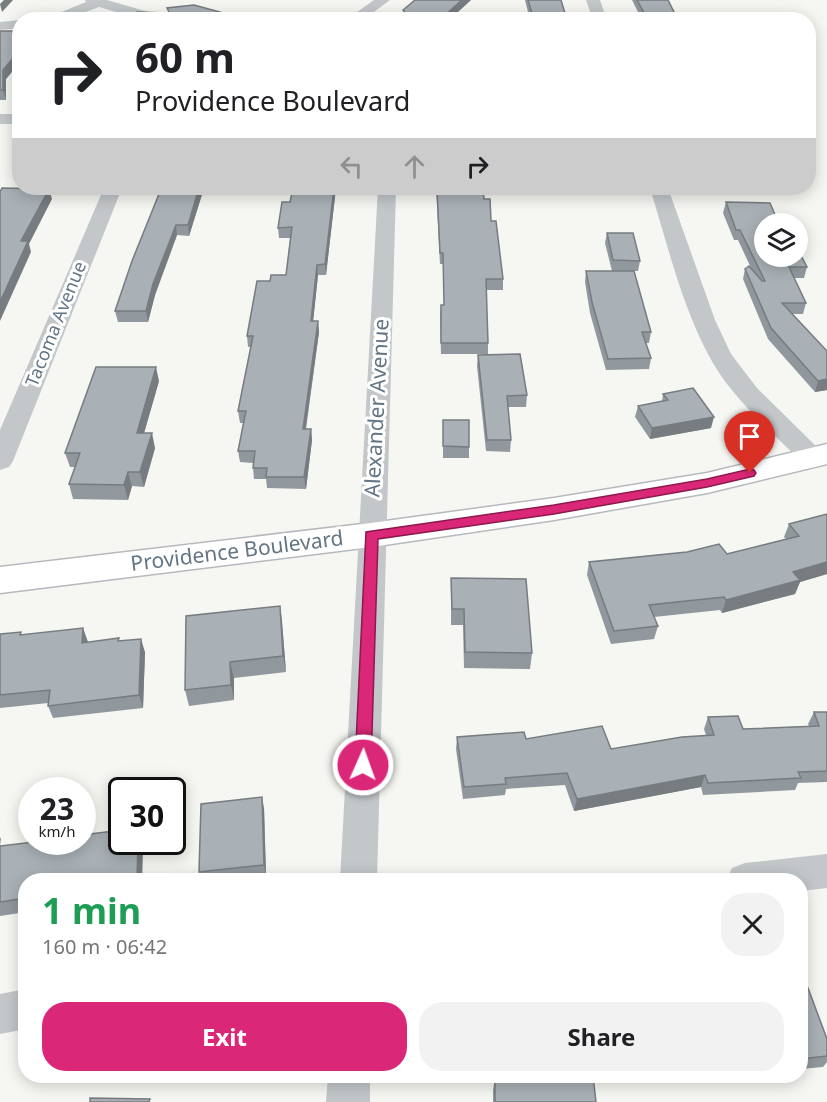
<!DOCTYPE html>
<meta charset="utf-8">
<style>
:root{--surface:#fff;--page:#f2f2f2;--text:#202124;--muted:#757577;--accent:#db2777}
body{margin:0;font-family:"Noto Sans",sans-serif;background:var(--page);color:var(--text);height:100vh;display:flex;flex-direction:column;font-size:22px;white-space:nowrap}
*{box-sizing:border-box;margin:0}
p{font-size:20px;color:var(--muted)}
.icon{flex:none;width:33px;height:33px;fill:none;stroke:currentColor;stroke-width:2;stroke-linecap:round;stroke-linejoin:round}
.map{position:relative;flex:1;overflow:hidden}
.details{position:absolute;left:18px;top:873px;width:790px;height:210px;display:flex;flex-direction:column;background:var(--surface);border-radius:24px;box-shadow:0 3px 15px #0003}
.details>*{flex:none}
.banner{position:absolute;left:12px;top:12px;width:804px;height:183px;border-radius:24px;box-shadow:0 3px 15px #0003;background:#fff;color:var(--text);overflow:hidden}
.buttons{position:absolute;left:754px;top:213px;display:grid;gap:12px}
.buttons a{display:grid;place-items:center;width:54px;height:54px;border-radius:50%;background:var(--surface);box-shadow:0 3px 15px #0003;font-size:30px}
.speed{position:absolute;left:18px;top:777px;display:flex;gap:12px;font-size:30px;font-weight:700;text-align:center}
.speed>*{display:grid;place-content:center;width:78px;height:78px;border-radius:50%;background:var(--surface);box-shadow:0 3px 15px #0003;line-height:1}
.speed small{font-size:15px;font-weight:400}
.speed .limit{border:3px solid #111;border-radius:9px;background:#fff;color:#111}
.pin{position:absolute;display:grid;place-items:center;width:51px;height:51px;color:#fff;margin:-62px -26px;border-radius:50% 50% 50% 0;rotate:-45deg;box-shadow:0 0 6px #0007}
.pin .icon{rotate:45deg}
.me{position:absolute;width:66px;margin:-33px;rotate:2deg;stroke-linejoin:round;filter:drop-shadow(0 0 4px #0008)}
.turn{display:flex;align-items:center;gap:21px;height:126px;padding:0 24px;font-size:27px}
.turn .icon{width:78px;height:78px;stroke-width:2.5}
.turn b{display:block;font-size:42px;line-height:51px}
.lanes{display:flex;align-items:center;height:57px;padding:0 24px;background:#0003;justify-content:center;gap:30px;direction:ltr}
.lanes .off{opacity:.35}
.round{display:grid;place-items:center;flex:none;width:63px;height:63px;border-radius:24px;background:var(--page)}
.summary{display:flex;align-items:center;justify-content:space-between;height:102px;padding:0 24px}
h1{font-size:36px;font-weight:700;line-height:45px;color:#1e9e55}
.cta{display:flex;gap:12px;margin-top:auto;padding:12px 24px}
.cta a{flex:1;height:69px;border-radius:24px;background:var(--accent);color:#fff;font-size:24px;font-weight:700;line-height:69px;text-align:center}
.cta a+a{background:var(--page);color:var(--text)}
.map>svg:first-child{display:block}
.lines{fill:none;stroke-linecap:round;stroke-linejoin:round}
.major-casing{stroke:#b6babe;stroke-width:3}
.minor{fill:#c3c7ca;fill-rule:evenodd}
.major{fill:#fff;fill-rule:evenodd}
.wall{fill:#91989d}
.shaded-wall{fill:#767c7f}
.building{fill:#a9b1b6;stroke:#767c7f;stroke-width:1.5}
.route{fill:#db2777;stroke:#8e194d;stroke-width:1.5}
.labels{text-anchor:middle;stroke-width:6;stroke-linejoin:round;paint-order:stroke}
.far-street-label{font-size:18px;fill:#637584;stroke:#fff}
.street-label{font-size:21px;fill:#637584;stroke:#fff}
</style>
<div class="map">
<svg width="827" height="1102" viewBox="0 0 827 1102">
<rect width="100%" height="100%" fill="#f6f6f2"/>
<g class="lines">
<defs>
<path id="major" d="M 827,444 L 827,464 L 707,493 L 554,520 L 371,547 L 0,593 L 0,567 L 371,523 L 554,498 L 707,473 Z"/>
</defs>
<use href="#major" class="major-casing"/>
<path class="minor" d="M 85,0 L 107,0 L 166,17 L 168,20 L 144,20 L 99,7 L 64,20 L 42,20 L 86,2 Z
M 374,0 L 390,0 L 363,20 L 346,20 Z
M 586,0 L 600,0 L 607,20 L 593,20 Z
M 20,20 L 20,28 L 0,30 L 0,22 Z
M 0,114 L 20,114 L 20,124 L 0,124 Z
M 104,188 L 122,188 L 13,461 L 9,467 L 0,470 L 0,430 Z
M 378,188 L 396,188 L 377,880 L 340,880 Z
M 650,188 L 668,188 L 715,320 L 731,354 L 757,388 L 823,453 L 827,459 L 823,465 L 814,468 L 805,465 C 771,431 730,397 708,354 C 681,303 667,243 650,188 Z
M 827,854 L 827,888 L 801,891 L 801,880 L 726,880 L 732,868 L 745,863 Z
M 26,989 L 26,1029 L 0,1034 L 0,994 Z
M 328,1076 L 370,1076 L 370,1102 L 326,1102 Z"/>
<use href="#major" class="major"/>
</g>
<path class="wall" d="M 471,0 L 449,20 L 403,19 L 403,10 Z
M 525,0 L 561,0 L 567,20 L 530,20 Z
M 632,0 L 668,0 L 678,20 L 642,20 Z
M 0,31 L 20,31 L 20,62 L 6,79 L 6,100 L 0,100 Z
M 157,188 L 204,188 L 189,236 L 177,235 L 155,295 L 148,322 L 118,322 L 115,311 L 158,196 Z
M 336,188 L 326,275 L 318,275 L 313,321 L 318,321 L 319,332 L 306,429 L 311,429 L 312,440 L 306,489 L 267,488 L 266,479 L 254,479 L 253,468 L 253,463 L 240,462 L 238,451 L 244,423 L 240,423 L 238,411 L 251,347 L 248,347 L 247,336 L 270,281 L 286,275 L 290,238 L 279,238 L 278,228 L 290,202 Z
M 436,188 L 483,188 L 484,199 L 491,221 L 503,279 L 503,290 L 486,290 L 488,343 L 488,354 L 441,354 L 440,316 L 441,305 L 444,305 L 443,264 L 440,264 Z
M 561,188 L 616,188 L 615,195 L 562,194 Z
M 726,202 L 765,224 L 807,267 L 804,278 L 794,278 L 806,303 L 803,314 L 792,314 L 827,351 L 827,390 L 815,392 L 768,339 L 743,279 L 745,269 L 752,270 L 738,240 L 734,240 L 723,213 Z
M 607,233 L 640,261 L 638,271 L 634,271 L 651,332 L 649,343 L 646,343 L 651,358 L 649,369 L 606,370 L 590,313 L 585,282 L 586,271 L 612,271 L 605,243 Z
M 478,355 L 527,395 L 526,407 L 508,407 L 511,440 L 510,452 L 486,451 L 477,366 Z
M 159,381 L 144,433 L 155,448 L 144,487 L 132,486 L 128,500 L 73,499 L 69,484 L 75,467 L 70,467 L 65,453 Z
M 663,394 L 711,428 L 650,439 L 635,417 L 638,406 L 662,402 Z
M 443,420 L 469,447 L 469,458 L 443,458 Z
M 827,514 L 827,574 L 800,582 L 795,594 L 722,613 L 720,610 L 654,617 L 658,626 L 654,639 L 611,644 L 587,575 L 589,562 L 727,554 L 786,539 L 784,537 L 789,524 Z
M 451,578 L 532,653 L 530,669 L 464,668 L 463,625 L 451,625 Z
M 280,606 L 282,622 L 286,672 L 234,678 L 234,700 L 189,706 L 185,690 Z
M 0,634 L 88,642 L 120,641 L 145,652 L 143,708 L 53,718 L 48,706 L 48,703 L 0,708 Z
M 814,712 L 827,712 L 827,782 L 798,783 L 795,790 L 703,795 L 701,787 L 574,811 L 565,785 L 506,789 L 505,795 L 463,799 L 456,749 L 457,737 L 526,739 L 611,749 L 706,735 L 704,729 L 708,717 L 743,729 L 809,726 L 808,724 Z
M 264,808 L 266,875 L 214,880 L 202,880 L 199,872 Z
M 0,837 L 1,839 L 0,846 L 143,842 L 142,880 L 26,880 L 26,912 L 0,916 Z
M 801,989 L 827,1039 L 827,1062 L 823,1067 L 801,1069 Z
M 515,1076 L 593,1076 L 596,1102 L 493,1102 L 493,1090 L 495,1078 L 515,1079 Z
M 701,1076 L 748,1076 L 703,1081 Z"/>
<path class="shaded-wall" d="M 4,0 L 13,0 L 2,12 L 0,4 Z
M 462,0 L 471,0 L 449,20 L 445,15 Z
M 20,50 L 20,62 L 6,79 L 6,100 L 3,90 L 3,70 Z
M 199,188 L 204,188 L 189,236 L 188,225 Z
M 334,188 L 336,188 L 326,275 L 325,264 Z
M 49,189 L 52,199 L 29,244 L 31,252 L 0,321 L 0,302 L 21,241 Z
M 176,225 L 177,235 L 155,295 L 148,322 L 146,311 L 153,284 Z
M 317,265 L 318,275 L 312,332 L 311,321 Z
M 318,321 L 319,332 L 304,440 L 303,429 Z
M 156,367 L 159,381 L 140,447 L 137,433 Z
M 827,379 L 827,390 L 815,392 L 818,381 Z
M 714,417 L 711,428 L 650,439 L 652,428 Z
M 311,429 L 312,440 L 306,489 L 304,477 Z
M 152,433 L 155,448 L 144,487 L 140,472 Z
M 128,472 L 132,486 L 128,500 L 124,485 Z
M 827,562 L 827,574 L 800,582 L 795,594 L 722,613 L 726,600 L 793,572 Z
M 280,606 L 282,622 L 286,672 L 283,656 Z
M 83,628 L 88,642 L 82,643 Z
M 141,639 L 145,652 L 143,708 L 139,695 Z
M 230,662 L 234,678 L 234,700 L 231,685 Z
M 705,775 L 701,787 L 574,811 L 577,799 Z
M 262,797 L 264,808 L 266,875 L 264,865 Z
M 138,842 L 143,842 L 142,880 L 137,880 Z"/>
<path class="building" d="M 415,0 L 462,0 L 445,15 L 449,20 L 411,20 L 403,10 Z
M 528,0 L 561,0 L 567,20 L 534,20 Z
M 637,0 L 668,0 L 678,20 L 648,20 Z
M 194,5 L 249,20 L 127,20 L 137,12 L 167,13 L 169,12 L 167,8 Z
M 0,31 L 20,31 L 20,50 L 3,70 L 3,90 L 0,90 Z
M 2,188 L 49,189 L 21,241 L 28,241 L 0,302 L 0,192 Z
M 157,188 L 199,188 L 188,225 L 176,225 L 153,284 L 146,311 L 115,311 L 132,261 L 161,189 L 157,189 Z
M 293,188 L 334,188 L 325,264 L 317,265 L 311,321 L 318,321 L 303,429 L 311,429 L 304,477 L 266,477 L 267,468 L 253,468 L 255,451 L 238,451 L 246,411 L 238,411 L 253,336 L 247,336 L 257,281 L 270,281 L 271,275 L 286,275 L 292,227 L 278,228 L 282,202 L 290,202 Z
M 437,188 L 483,188 L 484,199 L 490,199 L 491,221 L 496,221 L 503,279 L 486,279 L 488,343 L 441,343 L 441,305 L 444,305 L 443,253 L 440,253 Z
M 726,202 L 770,203 L 779,224 L 765,224 L 765,256 L 798,256 L 798,250 L 807,267 L 789,267 L 806,303 L 782,303 L 827,351 L 827,379 L 818,381 L 771,328 L 745,269 L 749,266 L 762,281 L 765,281 L 740,230 L 736,230 Z
M 607,233 L 633,233 L 640,261 L 613,260 Z
M 586,271 L 634,271 L 651,332 L 642,332 L 651,358 L 608,359 L 592,302 Z
M 520,354 L 527,395 L 507,396 L 511,440 L 487,440 L 478,355 Z
M 96,367 L 156,367 L 137,433 L 152,433 L 140,472 L 128,472 L 124,485 L 69,484 L 80,453 L 65,453 Z
M 693,388 L 714,417 L 652,428 L 638,406 L 668,400 L 663,394 Z
M 443,420 L 469,420 L 469,447 L 443,446 Z
M 827,514 L 827,562 L 793,572 L 800,580 L 726,600 L 724,597 L 649,605 L 658,626 L 614,631 L 589,562 L 687,552 L 719,544 L 727,554 L 799,536 L 789,524 Z
M 451,578 L 526,579 L 532,653 L 465,652 L 464,609 L 452,609 Z
M 280,606 L 283,656 L 230,662 L 231,685 L 185,690 L 186,616 Z
M 83,628 L 82,643 L 119,638 L 118,641 L 141,639 L 139,695 L 48,706 L 50,690 L 0,695 L 0,634 L 21,632 L 20,635 Z
M 814,712 L 827,712 L 827,771 L 798,772 L 801,778 L 708,783 L 705,775 L 577,799 L 567,773 L 505,778 L 506,784 L 464,787 L 457,737 L 524,732 L 526,739 L 602,726 L 611,749 L 682,737 L 714,735 L 708,717 L 738,716 L 743,729 L 819,726 Z
M 262,797 L 264,865 L 199,872 L 201,804 Z
M 122,830 L 122,842 L 138,842 L 137,880 L 26,880 L 26,898 L 0,902 L 0,846 L 34,842 L 82,842 L 82,835 Z
M 808,988 L 827,1039 L 827,1056 L 801,1059 L 801,989 Z
M 518,1076 L 593,1076 L 596,1102 L 495,1102 L 495,1078 L 518,1079 Z
M 90,1098 L 150,1099 L 149,1102 L 90,1102 Z"/>
<path class="route" d="M 750,469 L 754,470 L 756,473 L 754,476 L 707,487 L 554,514 L 378,539 L 371,765 L 368,770 L 363,773 L 357,770 L 355,765 L 366,532 L 554,505 L 707,479 Z"/>
<g class="labels">
<g class="far-street-label">
<text transform="translate(56 324) rotate(-68)" y="6">Tacoma Avenue</text>
</g>
<g class="street-label">
<text transform="translate(377 408) rotate(-87)" y="7">Alexander Avenue</text>
<text transform="translate(237 551) rotate(-7)" y="7">Providence Boulevard</text>
</g>
</g>
</svg>
<div class="buttons">
<a><svg class="icon" aria-label="layers" viewBox="0 0 24 24"><path d="M12 4l9 5-9 5-9-5zM3 14l9 5 9-5"/></svg></a>
</div>
<div class="speed"><div>23<small>km/h</small></div><div class="limit">30</div></div>
<div class="pin" style="left:750px;top:473px;background:#d93025"><svg class="icon" aria-label="arrive" viewBox="0 0 24 24"><path d="M6 21V4h12l-3 4 3 4H6"/></svg></div>
<svg class="me" style="left:363px;top:765px" viewBox="-20 -20 40 40"><circle r="17" fill="#db2777" stroke="#fff" stroke-width="3"/><path d="M0-11L8 9 0 5-8 9z" fill="#fff"/></svg>
<div class="banner">
<div class="turn"><svg class="icon" aria-label="right" viewBox="0 0 24 24"><path d="M7 20v-9h11M14 6l5 5-5 5"/></svg><div><b>60 m</b>Providence Boulevard</div></div>
<div class="lanes"><svg class="icon off" aria-label="left" viewBox="0 0 24 24"><path d="M17 20v-9H6M10 6l-5 5 5 5"/></svg><svg class="icon off" aria-label="ahead" viewBox="0 0 24 24"><path d="M12 20V5M6 11l6-6 6 6"/></svg><svg class="icon" aria-label="right" viewBox="0 0 24 24"><path d="M7 20v-9h11M14 6l5 5-5 5"/></svg></div>
</div>
<section class="details">
<div class="summary"><div><h1>1 min</h1><p>160 m · 06:42</p></div><a class="round"><svg class="icon" aria-label="close" viewBox="0 0 24 24"><path d="M6 6l12 12M18 6L6 18"/></svg></a></div>
<div class="cta"><a>Exit</a><a>Share</a></div>
</section>
</div>
